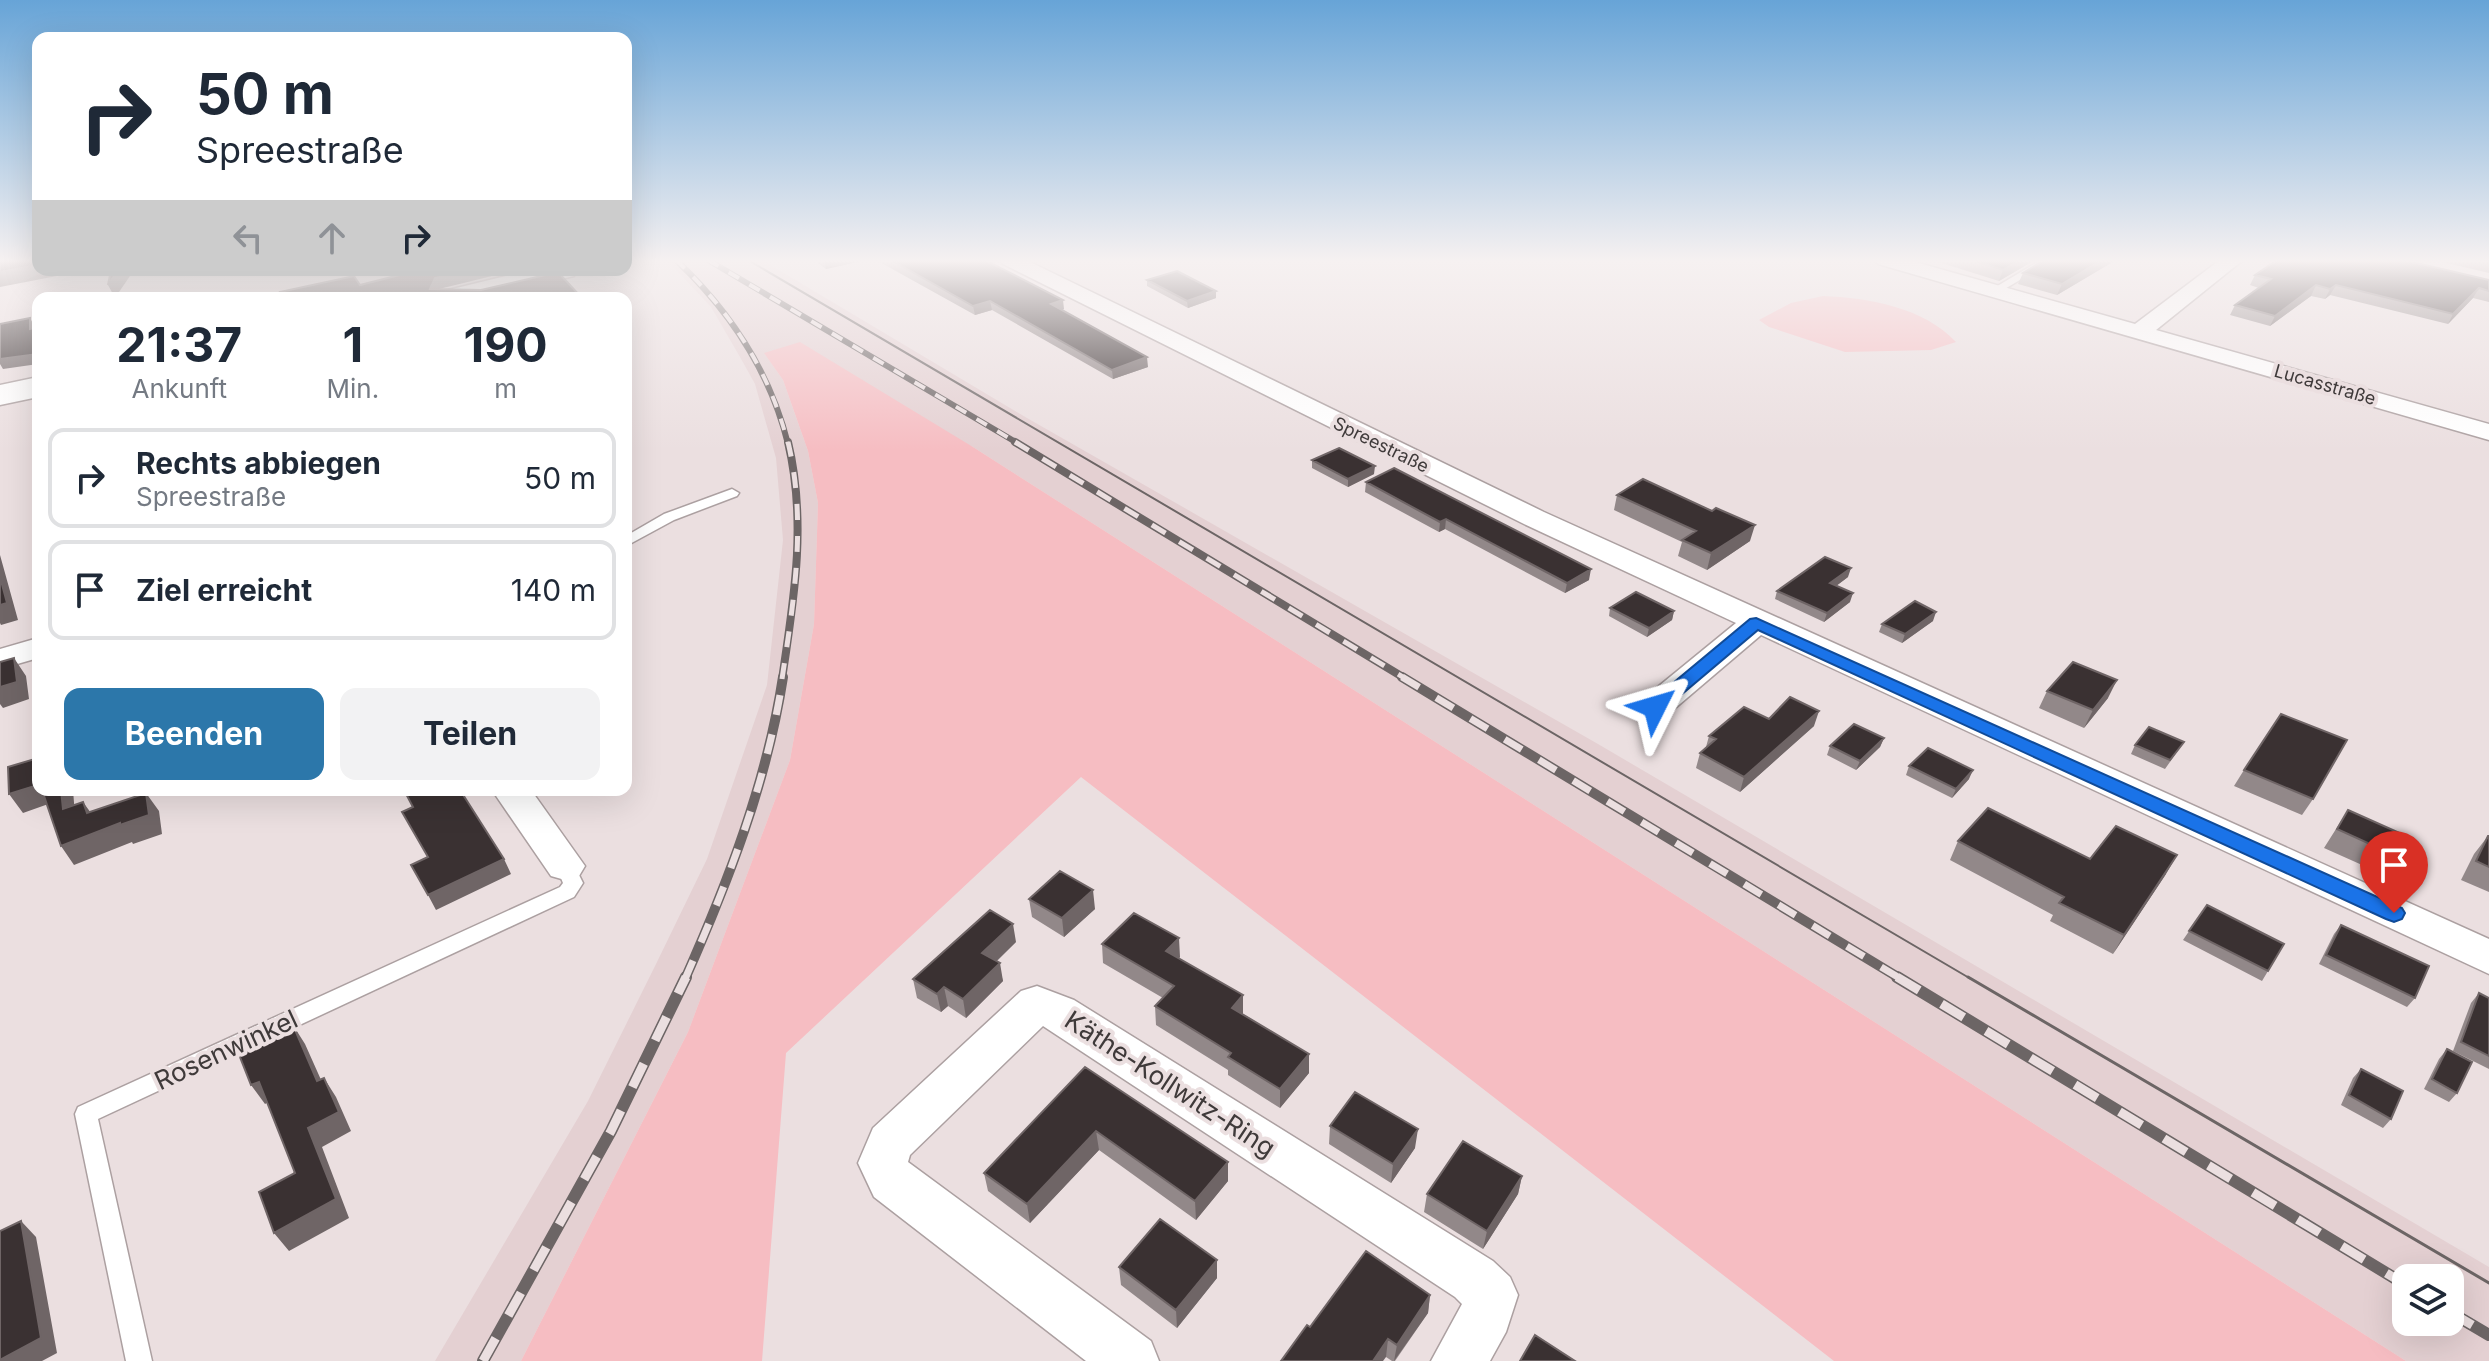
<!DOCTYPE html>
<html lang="de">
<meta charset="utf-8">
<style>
:root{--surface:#fff;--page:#f2f2f3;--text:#1f2937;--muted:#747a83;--line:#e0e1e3;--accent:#2c77aa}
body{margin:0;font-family:Inter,sans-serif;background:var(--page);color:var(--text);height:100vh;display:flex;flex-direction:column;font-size:30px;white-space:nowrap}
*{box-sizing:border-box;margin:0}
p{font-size:26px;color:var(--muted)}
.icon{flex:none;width:44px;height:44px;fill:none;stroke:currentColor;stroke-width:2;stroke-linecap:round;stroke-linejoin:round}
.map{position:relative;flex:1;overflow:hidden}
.details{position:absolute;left:32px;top:292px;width:600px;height:504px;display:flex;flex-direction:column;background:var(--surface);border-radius:16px;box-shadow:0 8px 32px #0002}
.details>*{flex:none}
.hud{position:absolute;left:32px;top:32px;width:600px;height:244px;border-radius:16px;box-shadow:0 8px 32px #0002;background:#fff;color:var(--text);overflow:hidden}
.fabs{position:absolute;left:2392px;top:1264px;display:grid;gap:16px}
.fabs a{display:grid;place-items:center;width:72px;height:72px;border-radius:16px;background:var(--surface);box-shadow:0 8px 32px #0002;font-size:40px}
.pin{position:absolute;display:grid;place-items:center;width:68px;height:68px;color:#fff;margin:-82px -34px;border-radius:50% 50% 50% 0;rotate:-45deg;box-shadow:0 0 8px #0007}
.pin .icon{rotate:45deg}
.me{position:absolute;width:88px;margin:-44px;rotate:50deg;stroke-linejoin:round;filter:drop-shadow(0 0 6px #0008)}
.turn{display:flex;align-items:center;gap:28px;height:168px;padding:0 32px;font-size:36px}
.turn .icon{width:104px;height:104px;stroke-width:2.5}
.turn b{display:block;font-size:56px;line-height:68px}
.lanes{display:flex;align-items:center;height:76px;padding:0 32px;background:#0003;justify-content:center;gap:40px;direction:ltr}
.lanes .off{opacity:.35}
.eta{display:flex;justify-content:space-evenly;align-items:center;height:136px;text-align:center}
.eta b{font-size:48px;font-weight:700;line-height:56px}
.button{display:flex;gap:16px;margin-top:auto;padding:16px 32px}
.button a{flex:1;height:92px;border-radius:16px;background:var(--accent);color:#fff;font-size:32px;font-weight:700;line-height:92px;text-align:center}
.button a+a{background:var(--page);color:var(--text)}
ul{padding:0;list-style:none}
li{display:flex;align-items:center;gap:24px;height:100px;margin:0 16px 12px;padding:0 16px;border:4px solid var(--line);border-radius:16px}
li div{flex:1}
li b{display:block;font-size:30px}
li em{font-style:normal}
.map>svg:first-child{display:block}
.built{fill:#e4d0d2;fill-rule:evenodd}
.green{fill:#f6bdc2}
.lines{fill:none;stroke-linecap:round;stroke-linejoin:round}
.service-casing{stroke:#aca0a1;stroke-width:3}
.minor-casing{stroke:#aca0a1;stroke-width:3}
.secondary-casing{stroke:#aca0a1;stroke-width:3}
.service{fill:#fff;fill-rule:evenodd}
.minor{fill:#fff;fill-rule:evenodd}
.secondary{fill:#fff;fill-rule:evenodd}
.tram-far1{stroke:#6c6565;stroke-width:2}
.tram{stroke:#6c6565;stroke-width:3}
.rail-far3-casing{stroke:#6c6565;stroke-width:6}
.rail-far2-casing{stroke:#6c6565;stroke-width:8}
.rail-far1-casing{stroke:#6c6565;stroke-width:10}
.rail-casing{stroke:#6c6565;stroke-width:12}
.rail-far3{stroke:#ebdfe0;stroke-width:4;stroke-dasharray:12;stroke-linecap:butt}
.rail-far2{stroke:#ebdfe0;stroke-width:5;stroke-dasharray:16;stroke-linecap:butt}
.rail-far1{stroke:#ebdfe0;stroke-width:7;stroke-dasharray:20;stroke-linecap:butt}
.rail{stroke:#ebdfe0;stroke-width:9;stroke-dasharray:26;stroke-linecap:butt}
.wall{fill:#928889}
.shaded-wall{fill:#6f6566}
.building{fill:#3a3132;stroke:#6f6566;stroke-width:2}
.route{fill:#1a73e8;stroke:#114b97;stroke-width:2}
.labels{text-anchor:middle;stroke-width:8;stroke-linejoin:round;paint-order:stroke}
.far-street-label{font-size:18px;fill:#3f3a3a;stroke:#ebdfe0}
.near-street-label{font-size:26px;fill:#3f3a3a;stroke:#ebdfe0}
</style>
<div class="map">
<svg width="2489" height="1361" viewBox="0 0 2489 1361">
<rect width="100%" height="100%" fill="#ebdfe0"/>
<path class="built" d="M 667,260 L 762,260 L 1027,418 L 1598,744 L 2489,1267 L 2489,1361 L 2406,1361 L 973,447 L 765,354 L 783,380 L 808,451 L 818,503 L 814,624 L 790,760 L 688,1032 L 521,1361 L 435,1361 L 588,1101 L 657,962 L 707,859 L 767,685 L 783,540 L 776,458 L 755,384 L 740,357 L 711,307 ZM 2406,1278 L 2450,1278 L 2450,1322 L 2406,1322 Z"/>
<path class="green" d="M 1823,296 C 1869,298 1923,307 1956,342 L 1931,350 L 1845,352 L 1769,327 L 1759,320 L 1791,303 Z
M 800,342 L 973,447 L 2406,1361 L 1834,1361 L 1081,777 L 786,1053 L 762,1361 L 521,1361 L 688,1032 L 790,760 L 814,624 L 818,503 L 808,451 L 783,380 L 764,353 Z"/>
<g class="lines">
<defs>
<path id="service" d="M 2041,260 L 2053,260 L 1998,293 L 1989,291 Z
M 732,489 L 739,493 L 737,496 L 674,520 L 626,546 L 626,536 L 664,514 Z
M 565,859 L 572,861 L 583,883 L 574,897 L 98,1119 L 152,1361 L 126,1361 L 75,1114 L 78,1107 L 560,887 L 563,883 L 556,866 L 558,861 Z"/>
<path id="minor" d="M 1000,260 L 1026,260 L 1544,512 L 2489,939 L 2489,974 L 1761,635 L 1667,715 L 1655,718 L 1643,715 L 1638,707 L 1643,699 L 1736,623 L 1524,524 L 1003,264 Z
M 1875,260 L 1908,260 L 2135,324 L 2220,260 L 2243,260 L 2156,330 L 2489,424 L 2489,440 L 1878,264 Z
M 38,638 L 38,658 L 0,669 L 0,649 Z
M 492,790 L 531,790 L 585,866 L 579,876 L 565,880 L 551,876 Z
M 1037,986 L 1074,1000 L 1493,1261 L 1510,1277 L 1518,1295 L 1506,1332 L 1490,1361 L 1431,1361 L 1462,1304 L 1455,1297 L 1043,1026 L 910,1155 L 908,1162 L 1151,1341 L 1159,1361 L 1086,1361 L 874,1197 L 858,1163 L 873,1128 L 1021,991 Z"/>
<path id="secondary" d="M 530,270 L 578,270 L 574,276 L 484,298 L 436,298 L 440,292 Z
M 38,377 L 38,397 L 0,405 L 0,385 Z"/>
</defs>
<use href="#service" class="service-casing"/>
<use href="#minor" class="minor-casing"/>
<use href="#secondary" class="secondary-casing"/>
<use href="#service" class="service"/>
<use href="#minor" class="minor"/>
<use href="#secondary" class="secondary"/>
<path class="tram-far1" d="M 748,260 L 1971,979"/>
<path class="tram" d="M 1968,977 L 2489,1283"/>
<defs>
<path id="rail-far3" d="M 676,260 C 730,311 770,371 788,444
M 708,260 L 1019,444"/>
<path id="rail-far2" d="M 1015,442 L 1406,679
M 782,679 C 794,599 807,522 788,442"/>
<path id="rail-far1" d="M 1402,677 L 1901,979
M 685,979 C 728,882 767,782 783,677"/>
<path id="rail" d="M 1897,977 L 2406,1285
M 2450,1312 L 2489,1335
M 483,1361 L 611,1131 L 686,977"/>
</defs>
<use href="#rail-far3" class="rail-far3-casing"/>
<use href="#rail-far2" class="rail-far2-casing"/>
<use href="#rail-far1" class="rail-far1-casing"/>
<use href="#rail" class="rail-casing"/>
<use href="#rail-far3" class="rail-far3"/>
<use href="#rail-far2" class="rail-far2"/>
<use href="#rail-far1" class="rail-far1"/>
<use href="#rail" class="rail"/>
</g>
<path class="wall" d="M 814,260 L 866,260 L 826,269 Z
M 876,260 L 978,260 L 1064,309 L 1062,310 L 1148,367 L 1113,379 L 992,310 L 975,315 Z
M 1932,260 L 2035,260 L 1999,281 Z
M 2044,260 L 2116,260 L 2057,295 L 2018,284 L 2023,273 Z
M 2434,260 L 2489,260 L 2489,273 Z
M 2255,275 L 2489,280 L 2489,302 L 2473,298 L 2448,324 L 2330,295 L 2325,299 L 2311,296 L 2270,326 L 2230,315 L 2235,305 L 2259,288 L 2250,285 Z
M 1147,280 L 1216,291 L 1216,298 L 1188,308 L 1147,286 Z
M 1312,460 L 1374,474 L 1348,487 L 1312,468 Z
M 1366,482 L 1589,580 L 1565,593 L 1445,529 L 1439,532 L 1365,492 Z
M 1617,495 L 1712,511 L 1750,541 L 1707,570 L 1678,556 L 1682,542 L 1614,510 Z
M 1848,577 L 1836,586 L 1850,602 L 1824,622 L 1775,599 L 1777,591 Z
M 1610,608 L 1674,611 L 1672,620 L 1647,637 L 1609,616 Z
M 1933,621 L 1902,643 L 1879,632 L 1882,624 Z
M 2047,691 L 2108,698 L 2084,728 L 2039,708 Z
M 1769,719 L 1814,726 L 1740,792 L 1696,768 L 1700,753 L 1706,747 L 1709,736 Z
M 1884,738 L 1880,747 L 1856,770 L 1827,755 L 1830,746 Z
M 2184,742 L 2165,769 L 2131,754 L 2135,745 Z
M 1909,766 L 1969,779 L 1952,798 L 1906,775 Z
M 2244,770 L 2313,799 L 2302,815 L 2234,786 Z
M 2348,810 L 2394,855 L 2380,873 L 2324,848 Z
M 2488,836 L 2489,836 L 2489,892 L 2461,880 L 2474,854 Z
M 1958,841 L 2090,859 L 2166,874 L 2113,954 L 2050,921 L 2053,915 L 1950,860 Z
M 1029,899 L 1095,909 L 1064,937 L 1032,917 Z
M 2207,905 L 2268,971 L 2262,981 L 2183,940 Z
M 2341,925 L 2415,998 L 2407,1007 L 2319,964 L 2334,934 Z
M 1016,942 L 997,961 L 1003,981 L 966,1018 L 948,1006 L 941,1012 L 917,998 L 913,979 Z
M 1102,944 L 1180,957 L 1179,958 L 1243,1014 L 1309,1054 L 1309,1073 L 1280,1108 L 1228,1075 L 1228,1070 L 1156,1025 L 1155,1006 L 1163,998 L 1103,963 Z
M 2479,993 L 2489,998 L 2489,1069 L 2453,1051 L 2471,1003 Z
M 2447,1049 L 2457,1093 L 2449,1102 L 2424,1089 L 2439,1059 Z
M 1085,1067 L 1228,1181 L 1196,1220 L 1099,1150 L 1030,1223 L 988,1191 L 984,1173 Z
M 2361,1069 L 2391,1119 L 2383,1128 L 2341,1105 L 2353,1078 Z
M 1330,1126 L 1415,1148 L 1391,1183 L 1329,1144 Z
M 1522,1176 L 1518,1194 L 1483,1249 L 1424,1212 L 1427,1194 Z
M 1119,1267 L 1217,1278 L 1177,1328 L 1121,1285 Z
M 1430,1295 L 1428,1313 L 1395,1361 L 1392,1361 L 1386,1357 L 1310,1327 Z"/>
<path class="shaded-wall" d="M 824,260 L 866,260 L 826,269 Z
M 2020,260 L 2035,260 L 1999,281 L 2003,270 Z
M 2102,260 L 2116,260 L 2057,295 L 2062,284 Z
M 38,265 L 38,270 L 62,270 L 62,275 L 0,287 L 0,272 Z
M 118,270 L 134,270 L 115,298 L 108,285 Z
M 468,270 L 490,270 L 492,276 L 439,289 L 430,289 L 435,278 Z
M 2316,285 L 2311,296 L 2270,326 L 2275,316 Z
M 2336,285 L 2330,295 L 2325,299 L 2330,289 Z
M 2479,288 L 2473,298 L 2448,324 L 2453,314 Z
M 1216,291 L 1216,298 L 1188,308 L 1187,301 Z
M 1063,300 L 1064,309 L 1052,314 L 1051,304 Z
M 990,301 L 992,310 L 975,315 L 973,306 Z
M 30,318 L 35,327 L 35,338 L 30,329 Z
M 38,354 L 38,364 L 3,369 L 0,364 L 0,359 Z
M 1147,357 L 1148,367 L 1113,379 L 1112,370 Z
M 1375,466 L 1374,474 L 1348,487 L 1348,479 Z
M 1446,519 L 1445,529 L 1439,532 L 1440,522 Z
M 1755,525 L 1750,541 L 1707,570 L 1711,553 Z
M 0,555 L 18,620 L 1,625 L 0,623 Z
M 1851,568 L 1848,577 L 1828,592 L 1830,583 Z
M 1591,569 L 1589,580 L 1565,593 L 1567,583 Z
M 1853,593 L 1850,602 L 1824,622 L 1827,613 Z
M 1674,611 L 1672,620 L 1647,637 L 1649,628 Z
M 1936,612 L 1933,621 L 1902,643 L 1905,634 Z
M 14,658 L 26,676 L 29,699 L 3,708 L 0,704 L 0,687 Z
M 2117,680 L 2108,698 L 2084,728 L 2093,710 Z
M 1819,711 L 1814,726 L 1740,792 L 1744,777 Z
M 1884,738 L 1880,747 L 1856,770 L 1860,761 Z
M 1973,770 L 1969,779 L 1952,798 L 1956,789 Z
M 38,785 L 38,790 L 45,790 L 54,802 L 23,813 L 9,794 Z
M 61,790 L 73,790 L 76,828 L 63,809 Z
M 146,793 L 159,811 L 162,834 L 133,844 L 132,842 L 74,865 L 61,846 L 87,813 L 83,802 L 96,820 Z
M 2177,855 L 2166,874 L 2113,954 L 2124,935 Z
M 504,859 L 511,874 L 436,910 L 428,895 Z
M 1093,890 L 1095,909 L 1064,937 L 1062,918 Z
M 1013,924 L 1016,942 L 986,971 L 982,953 Z
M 1179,938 L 1180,957 L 1167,969 L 1166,951 Z
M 1000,963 L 1003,981 L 966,1018 L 963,999 Z
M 944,987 L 948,1006 L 941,1012 L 937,994 Z
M 1243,995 L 1243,1014 L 1232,1008 Z
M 293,1025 L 305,1044 L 330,1100 L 317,1081 Z
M 1309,1054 L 1309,1073 L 1280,1108 L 1280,1089 Z
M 324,1078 L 336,1097 L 351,1131 L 322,1147 L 349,1218 L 289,1251 L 274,1233 Z
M 259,1082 L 272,1100 L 265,1104 L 251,1085 Z
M 1418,1129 L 1415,1148 L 1391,1183 L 1393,1164 Z
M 1096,1131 L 1099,1150 L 1030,1223 L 1027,1204 Z
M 1228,1162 L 1228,1181 L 1196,1220 L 1195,1201 Z
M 1522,1176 L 1518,1194 L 1483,1249 L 1487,1231 Z
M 21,1221 L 36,1237 L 57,1353 L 42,1361 L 0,1361 Z
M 1217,1260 L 1217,1278 L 1177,1328 L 1176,1310 Z
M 1430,1295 L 1428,1313 L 1394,1361 L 1397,1345 Z
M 1388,1339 L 1386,1357 L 1383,1361 L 1373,1361 Z"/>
<path class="building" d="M 0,260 L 38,260 L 38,265 L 0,272 Z
M 891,260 L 978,260 L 981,261 L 985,260 L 1063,300 L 1051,304 L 1147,357 L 1112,370 L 990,301 L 973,306 Z
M 1972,260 L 2020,260 L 2003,270 Z
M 2044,260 L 2102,260 L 2062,284 L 2023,273 Z
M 2277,260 L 2404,260 L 2489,280 L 2489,291 L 2479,288 L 2453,314 L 2336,285 L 2330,289 L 2316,285 L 2275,316 L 2235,305 L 2271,279 L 2255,275 Z
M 111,270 L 118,270 L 108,285 Z
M 419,270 L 468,270 L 435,278 L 430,289 L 481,290 L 558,272 L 582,298 L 283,298 L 280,292 L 354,276 L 360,285 Z
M 1177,271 L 1216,291 L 1187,301 L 1147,280 Z
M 30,318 L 30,329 L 38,327 L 38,354 L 0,359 L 0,324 Z
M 1339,448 L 1375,466 L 1348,479 L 1312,460 Z
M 1394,468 L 1591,569 L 1567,583 L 1446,519 L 1440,522 L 1366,482 Z
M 1643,479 L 1712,511 L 1716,508 L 1755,525 L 1711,553 L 1682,540 L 1696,531 L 1617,495 Z
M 1825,557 L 1851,568 L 1830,583 L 1853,593 L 1827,613 L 1777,591 Z
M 0,577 L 7,603 L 0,605 Z
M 1636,592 L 1674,611 L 1649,628 L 1610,608 Z
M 1915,601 L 1936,612 L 1905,634 L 1882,624 Z
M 14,658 L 17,682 L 0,687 L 0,662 Z
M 2073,662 L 2117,680 L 2093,710 L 2047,691 Z
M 1790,697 L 1819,711 L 1744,777 L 1700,753 L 1716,739 L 1709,736 L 1744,707 L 1769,719 Z
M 2281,714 L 2347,740 L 2313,799 L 2244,770 Z
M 1854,724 L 1884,738 L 1860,761 L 1830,746 Z
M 2149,727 L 2184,742 L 2170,760 L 2135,745 Z
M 1928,748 L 1973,770 L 1956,789 L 1909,766 Z
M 38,758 L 38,785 L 9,794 L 8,767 Z
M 42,790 L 61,790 L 63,809 L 83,802 L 87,813 L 146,793 L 149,815 L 120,825 L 120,823 L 61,846 Z
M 404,790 L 460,790 L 504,859 L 428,895 L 411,865 L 428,857 L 402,812 L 413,807 Z
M 1988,808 L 2090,859 L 2116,826 L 2177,855 L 2124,935 L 2059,903 L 2064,897 L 1958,841 Z
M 2348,810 L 2404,835 L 2394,855 L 2337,829 Z
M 2488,836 L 2489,836 L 2489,867 L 2476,861 Z
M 1060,871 L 1093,890 L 1062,918 L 1029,899 Z
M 2207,905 L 2284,944 L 2268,971 L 2189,931 Z
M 990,910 L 1013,924 L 982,953 L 1000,963 L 963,999 L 944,987 L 937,994 L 913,979 Z
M 1134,913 L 1179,938 L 1166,951 L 1243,995 L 1232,1008 L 1309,1054 L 1280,1089 L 1228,1057 L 1231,1053 L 1155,1006 L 1174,986 L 1102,944 Z
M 2341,925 L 2429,966 L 2415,998 L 2326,955 Z
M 2479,993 L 2489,998 L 2489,1056 L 2461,1042 Z
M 293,1025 L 317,1081 L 324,1078 L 339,1112 L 308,1128 L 336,1199 L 274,1233 L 259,1192 L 295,1173 L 259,1082 L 251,1085 L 238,1052 Z
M 2447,1049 L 2472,1062 L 2457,1093 L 2432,1079 Z
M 1085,1067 L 1228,1162 L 1195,1201 L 1096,1131 L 1027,1204 L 984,1173 Z
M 2361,1069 L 2403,1091 L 2391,1119 L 2349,1095 Z
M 1355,1092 L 1418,1129 L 1393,1164 L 1330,1126 Z
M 1463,1141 L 1522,1176 L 1487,1231 L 1427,1194 Z
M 1160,1219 L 1217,1260 L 1176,1310 L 1119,1267 Z
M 21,1221 L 41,1338 L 0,1360 L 0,1231 Z
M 1366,1251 L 1430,1295 L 1397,1345 L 1388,1339 L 1373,1361 L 1281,1361 L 1307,1325 L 1310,1327 Z
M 1535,1335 L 1575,1361 L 1520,1361 Z"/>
<linearGradient id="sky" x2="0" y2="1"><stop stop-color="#67a4d7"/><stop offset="0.58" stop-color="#f6f1f1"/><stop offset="1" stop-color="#f6f1f1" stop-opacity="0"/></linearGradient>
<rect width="2489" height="450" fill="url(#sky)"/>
<path class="route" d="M 1756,618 L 2402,908 L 2405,913 L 2402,919 L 2394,922 L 2386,919 L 1758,630 L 1662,711 L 1649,711 L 1646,707 L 1649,703 L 1750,619 Z"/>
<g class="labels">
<g class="far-street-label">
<text transform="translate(2325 385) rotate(16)" y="6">Lucasstraße</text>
<text transform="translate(1381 445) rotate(26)" y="6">Spreestraße</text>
</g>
<g class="near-street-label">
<text transform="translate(226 1050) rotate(-25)" y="9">Rosenwinkel</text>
<text transform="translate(1170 1084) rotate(33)" y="9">Käthe-Kollwitz-Ring</text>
</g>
</g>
</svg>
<div class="fabs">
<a><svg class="icon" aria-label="layers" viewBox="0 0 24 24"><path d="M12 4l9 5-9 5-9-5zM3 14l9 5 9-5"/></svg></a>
</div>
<div class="pin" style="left:2394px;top:913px;background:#d93025"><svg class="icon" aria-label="arrive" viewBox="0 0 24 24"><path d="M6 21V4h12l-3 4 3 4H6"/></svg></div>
<svg class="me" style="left:1655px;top:707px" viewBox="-20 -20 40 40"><path d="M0-17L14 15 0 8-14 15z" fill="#1a73e8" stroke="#fff" stroke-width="4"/></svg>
<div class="hud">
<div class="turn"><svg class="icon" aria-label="right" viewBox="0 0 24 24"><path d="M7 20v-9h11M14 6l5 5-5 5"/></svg><div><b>50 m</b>Spreestraße</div></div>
<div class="lanes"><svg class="icon off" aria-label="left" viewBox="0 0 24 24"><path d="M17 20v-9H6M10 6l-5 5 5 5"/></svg><svg class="icon off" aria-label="ahead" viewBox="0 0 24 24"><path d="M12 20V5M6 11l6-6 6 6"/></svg><svg class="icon" aria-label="right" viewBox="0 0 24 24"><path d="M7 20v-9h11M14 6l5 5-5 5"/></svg></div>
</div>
<section class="details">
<div class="eta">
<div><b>21:37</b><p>Ankunft</p></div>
<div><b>1</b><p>Min.</p></div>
<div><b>190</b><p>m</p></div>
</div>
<ul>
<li><svg class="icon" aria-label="right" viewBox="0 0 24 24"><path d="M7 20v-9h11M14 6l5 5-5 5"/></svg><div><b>Rechts abbiegen</b><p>Spreestraße</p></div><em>50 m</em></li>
<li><svg class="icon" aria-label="arrive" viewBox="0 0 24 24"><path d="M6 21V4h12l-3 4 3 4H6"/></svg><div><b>Ziel erreicht</b></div><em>140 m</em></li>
</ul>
<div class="button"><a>Beenden</a><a>Teilen</a></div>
</section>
</div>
